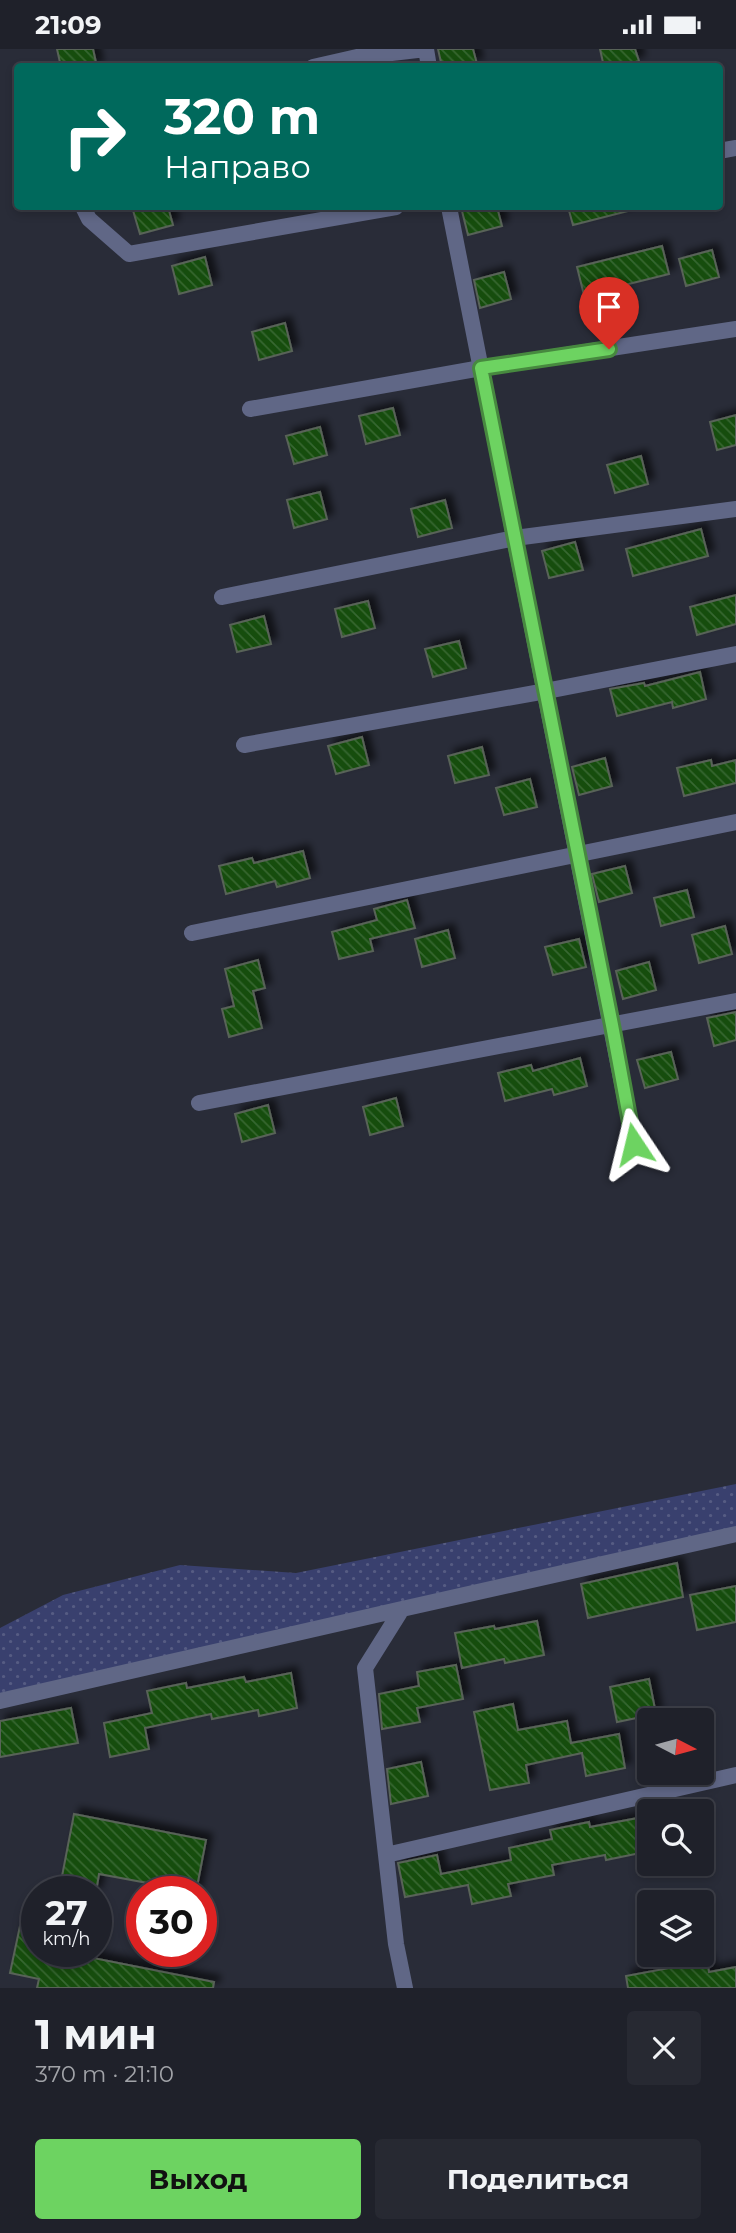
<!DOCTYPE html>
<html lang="ru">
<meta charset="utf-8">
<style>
:root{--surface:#1f212a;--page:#272932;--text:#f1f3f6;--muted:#a1a3a8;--line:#3c3e47;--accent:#6dd361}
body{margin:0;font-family:Montserrat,sans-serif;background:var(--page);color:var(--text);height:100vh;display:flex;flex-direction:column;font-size:26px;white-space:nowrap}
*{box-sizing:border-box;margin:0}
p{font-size:23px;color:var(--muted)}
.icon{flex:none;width:38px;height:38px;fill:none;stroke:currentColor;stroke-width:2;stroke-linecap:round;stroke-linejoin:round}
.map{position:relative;height:1939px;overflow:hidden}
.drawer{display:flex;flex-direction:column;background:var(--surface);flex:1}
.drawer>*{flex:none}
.top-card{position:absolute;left:14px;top:14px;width:709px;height:147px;border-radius:7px;box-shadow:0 4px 10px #0003,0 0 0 2px var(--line);background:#00695c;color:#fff;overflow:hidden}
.needle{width:46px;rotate:96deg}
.tools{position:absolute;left:637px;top:1659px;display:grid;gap:14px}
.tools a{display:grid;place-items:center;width:77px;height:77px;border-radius:7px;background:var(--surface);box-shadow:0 4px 10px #0003,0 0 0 2px var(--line);font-size:35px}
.speed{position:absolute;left:21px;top:1827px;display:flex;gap:14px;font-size:35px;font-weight:700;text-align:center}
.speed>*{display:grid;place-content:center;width:91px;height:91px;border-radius:50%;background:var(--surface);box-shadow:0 4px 10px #0003,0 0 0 2px var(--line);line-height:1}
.speed small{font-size:18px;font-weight:400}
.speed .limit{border:10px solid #d22;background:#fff;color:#111}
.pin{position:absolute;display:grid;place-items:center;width:60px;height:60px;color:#fff;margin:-72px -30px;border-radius:50% 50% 50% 0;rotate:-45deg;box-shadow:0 0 7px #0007}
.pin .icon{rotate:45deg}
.me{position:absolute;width:77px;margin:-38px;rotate:350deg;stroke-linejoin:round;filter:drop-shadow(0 0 5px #0008)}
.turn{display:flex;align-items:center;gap:24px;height:147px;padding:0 35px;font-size:32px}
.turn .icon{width:91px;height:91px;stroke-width:2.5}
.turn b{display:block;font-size:49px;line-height:60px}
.round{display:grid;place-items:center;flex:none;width:74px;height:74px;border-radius:7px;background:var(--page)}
.head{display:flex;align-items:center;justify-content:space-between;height:119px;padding:0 35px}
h1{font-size:42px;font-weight:700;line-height:52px}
.action{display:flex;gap:14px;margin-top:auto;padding:14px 35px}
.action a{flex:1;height:80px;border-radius:7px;background:var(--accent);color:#111;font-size:28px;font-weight:700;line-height:80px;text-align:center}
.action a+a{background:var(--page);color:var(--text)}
.status{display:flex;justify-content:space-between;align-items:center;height:49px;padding:0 35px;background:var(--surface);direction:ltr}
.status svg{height:19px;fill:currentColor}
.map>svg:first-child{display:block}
.grass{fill:url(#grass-dots)}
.building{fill:url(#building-back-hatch);stroke:#596358;stroke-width:2;filter:url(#shadow)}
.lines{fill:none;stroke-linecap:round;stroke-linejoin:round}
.minor{stroke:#606786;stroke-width:16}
.route-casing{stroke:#47893f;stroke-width:18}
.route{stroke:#6dd361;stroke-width:12}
</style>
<div class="status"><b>21:09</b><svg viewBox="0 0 49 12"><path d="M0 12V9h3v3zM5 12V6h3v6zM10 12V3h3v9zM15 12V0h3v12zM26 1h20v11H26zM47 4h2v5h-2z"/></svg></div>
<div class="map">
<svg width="736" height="1939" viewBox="0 0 736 1939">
<defs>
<pattern id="grass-dots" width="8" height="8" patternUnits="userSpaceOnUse" patternTransform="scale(1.75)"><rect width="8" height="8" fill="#39406e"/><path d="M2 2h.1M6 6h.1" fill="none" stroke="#565c83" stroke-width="1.8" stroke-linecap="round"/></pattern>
<pattern id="building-back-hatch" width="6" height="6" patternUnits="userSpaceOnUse" patternTransform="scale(1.75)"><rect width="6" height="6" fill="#154d0d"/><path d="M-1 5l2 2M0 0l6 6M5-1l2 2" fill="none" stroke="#376731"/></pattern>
<filter id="shadow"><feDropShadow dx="6" dy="-6" stdDeviation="3.5" flood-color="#0009"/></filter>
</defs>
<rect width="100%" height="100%" fill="#292c38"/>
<path class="grass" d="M 736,1435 L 736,1484 L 0,1652 L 0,1579 L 63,1546 L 180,1516 L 296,1524 Z"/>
<path class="building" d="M 57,0 L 93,0 L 97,18 L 61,18 Z
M 438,0 L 473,0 L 477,15 L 442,18 Z
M 600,0 L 635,0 L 639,12 L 617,18 L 604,18 Z
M 132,158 L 168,158 L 173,176 L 140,185 Z
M 461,158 L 497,158 L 502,177 L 468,186 Z
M 568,158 L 628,158 L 628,162 L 573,176 Z
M 662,197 L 669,225 L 584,246 L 577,218 Z
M 712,201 L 719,228 L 686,237 L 679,210 Z
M 205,208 L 212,236 L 179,245 L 172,217 Z
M 504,223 L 511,250 L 480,259 L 474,231 Z
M 285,274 L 292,302 L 259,311 L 252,283 Z
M 393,359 L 400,386 L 366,395 L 359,367 Z
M 736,366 L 736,396 L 717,401 L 710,373 Z
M 320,378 L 327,406 L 294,415 L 286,387 Z
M 641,407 L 648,435 L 615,444 L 607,416 Z
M 320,443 L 327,470 L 294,479 L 287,451 Z
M 445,451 L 452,479 L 418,488 L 411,460 Z
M 701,480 L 708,507 L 633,527 L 626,500 Z
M 575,493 L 583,521 L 549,529 L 542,502 Z
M 736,546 L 736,575 L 697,586 L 690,558 Z
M 368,552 L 375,579 L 342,588 L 335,560 Z
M 264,567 L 271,595 L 237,603 L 230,576 Z
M 459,592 L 466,619 L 433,628 L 425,600 Z
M 700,623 L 706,650 L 673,659 L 672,653 L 617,667 L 610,640 L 644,634 L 645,637 Z
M 362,688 L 369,716 L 336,725 L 328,697 Z
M 482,698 L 489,726 L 455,734 L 448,707 Z
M 605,709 L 612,737 L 579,746 L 572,718 Z
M 711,711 L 712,717 L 736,711 L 736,734 L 684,747 L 677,719 Z
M 530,730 L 537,758 L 504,766 L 496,739 Z
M 303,802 L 310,829 L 277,838 L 275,832 L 226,845 L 219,817 L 252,809 L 254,814 Z
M 625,817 L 632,844 L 599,853 L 592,825 Z
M 687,841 L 694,868 L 661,877 L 654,849 Z
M 407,851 L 415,879 L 370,890 L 373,902 L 339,910 L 332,883 L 377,871 L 374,860 Z
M 725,877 L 732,905 L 699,914 L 692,886 Z
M 448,881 L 455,909 L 422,918 L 415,890 Z
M 579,890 L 586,918 L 553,926 L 545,898 Z
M 258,911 L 265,939 L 253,942 L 262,979 L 229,988 L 222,960 L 234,957 L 225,920 Z
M 649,913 L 656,941 L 623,950 L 616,922 Z
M 736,963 L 736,991 L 714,997 L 707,969 Z
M 671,1003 L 678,1030 L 645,1039 L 637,1011 Z
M 580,1009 L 587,1037 L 554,1046 L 552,1040 L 505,1052 L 498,1024 L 531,1016 L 533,1022 Z
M 396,1049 L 403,1077 L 370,1086 L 363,1058 Z
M 268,1056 L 275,1084 L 242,1093 L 235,1065 Z
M 677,1514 L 683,1548 L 588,1569 L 581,1535 Z
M 736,1537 L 736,1573 L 697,1581 L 690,1546 Z
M 537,1572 L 544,1606 L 505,1614 L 504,1610 L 462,1619 L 455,1584 L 494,1577 L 495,1580 Z
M 456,1616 L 463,1650 L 417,1659 L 420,1673 L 382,1680 L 379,1645 L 419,1637 L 417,1623 Z
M 291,1624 L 297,1659 L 259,1667 L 258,1661 L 212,1670 L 211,1665 L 145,1679 L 149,1700 L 110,1708 L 104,1674 L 152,1664 L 147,1642 L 186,1634 L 187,1639 L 244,1628 L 246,1633 Z
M 649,1630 L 656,1665 L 617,1673 L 610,1638 Z
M 513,1655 L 518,1681 L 567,1672 L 571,1694 L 619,1685 L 625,1719 L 586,1727 L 582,1704 L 526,1716 L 529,1734 L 490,1741 L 474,1663 Z
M 71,1659 L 78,1694 L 0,1708 L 0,1672 Z
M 421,1713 L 428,1747 L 391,1755 L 387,1720 Z
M 74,1765 L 206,1791 L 196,1843 L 99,1825 L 96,1843 L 59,1843 Z
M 638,1769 L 645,1803 L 606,1811 L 605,1806 L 552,1816 L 554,1826 L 508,1835 L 511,1847 L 472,1855 L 468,1836 L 405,1848 L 398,1814 L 437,1806 L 441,1825 L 511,1811 L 509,1799 L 552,1790 L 550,1781 L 589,1773 L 590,1778 Z
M 23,1863 L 37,1866 L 37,1902 L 84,1902 L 83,1907 L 214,1933 L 213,1939 L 37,1939 L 39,1930 L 10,1924 Z
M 707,1912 L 709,1923 L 736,1918 L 736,1939 L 628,1939 L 626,1927 Z"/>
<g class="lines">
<path class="minor" d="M 426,0 L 429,18
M 313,18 L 357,8 L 426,0
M 719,102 L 736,99
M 83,158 L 89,170 L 129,205 L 396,158
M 449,158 L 634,1095
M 250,360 L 481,319 L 736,280
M 222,548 L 515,489 L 736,460
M 244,696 L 546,642 L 736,605
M 192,884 L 736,773
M 199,1054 L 736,952
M 0,1652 L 402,1560
M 386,1806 L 736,1726
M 405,1939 L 396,1895 L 365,1619 L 402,1560 L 736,1485"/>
</g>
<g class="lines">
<defs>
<path id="route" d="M 609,300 L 481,319 L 612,976 L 634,1095"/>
</defs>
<use href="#route" class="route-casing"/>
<use href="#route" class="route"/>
</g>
</svg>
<div class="tools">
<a><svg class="needle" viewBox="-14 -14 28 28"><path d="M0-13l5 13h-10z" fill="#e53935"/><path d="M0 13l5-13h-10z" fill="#a1a3a8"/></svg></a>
<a><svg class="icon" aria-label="search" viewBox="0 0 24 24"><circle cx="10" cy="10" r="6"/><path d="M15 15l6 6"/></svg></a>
<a><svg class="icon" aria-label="layers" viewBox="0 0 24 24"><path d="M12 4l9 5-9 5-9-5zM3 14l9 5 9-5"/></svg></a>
</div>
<div class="speed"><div>27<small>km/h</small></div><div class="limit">30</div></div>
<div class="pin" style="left:609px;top:300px;background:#d93025"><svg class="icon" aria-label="arrive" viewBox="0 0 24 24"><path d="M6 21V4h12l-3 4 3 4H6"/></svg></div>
<svg class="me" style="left:634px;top:1095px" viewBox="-20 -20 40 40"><path d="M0-17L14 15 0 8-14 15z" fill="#6dd361" stroke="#fff" stroke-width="4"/></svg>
<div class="top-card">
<div class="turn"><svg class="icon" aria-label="right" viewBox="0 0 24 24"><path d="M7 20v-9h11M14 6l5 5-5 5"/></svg><div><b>320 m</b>Направо</div></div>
</div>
</div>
<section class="drawer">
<div class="head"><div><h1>1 мин</h1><p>370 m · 21:10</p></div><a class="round"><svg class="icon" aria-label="close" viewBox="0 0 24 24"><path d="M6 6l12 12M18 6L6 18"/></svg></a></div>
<div class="action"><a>Выход</a><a>Поделиться</a></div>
</section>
